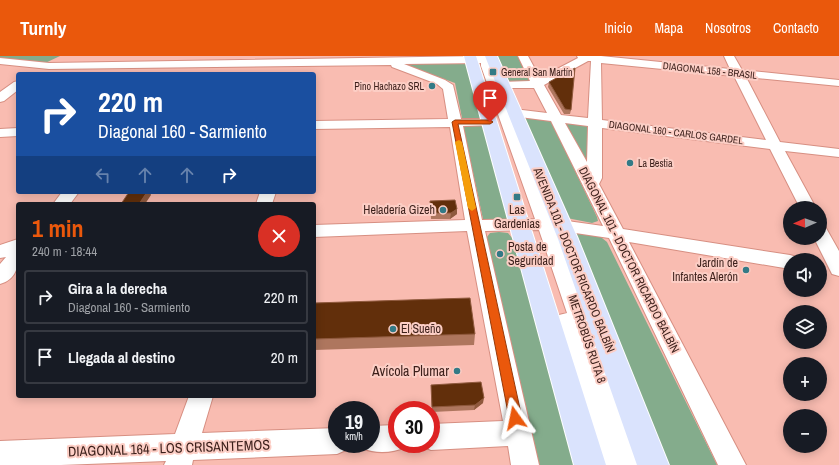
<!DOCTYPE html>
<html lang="es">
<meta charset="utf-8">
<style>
:root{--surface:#171b24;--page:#242831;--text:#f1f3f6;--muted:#9ea1a6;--line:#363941;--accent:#ea580c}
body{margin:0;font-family:"Archivo Narrow",sans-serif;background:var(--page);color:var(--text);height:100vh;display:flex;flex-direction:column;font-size:15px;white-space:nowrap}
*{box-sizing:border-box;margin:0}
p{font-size:13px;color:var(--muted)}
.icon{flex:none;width:22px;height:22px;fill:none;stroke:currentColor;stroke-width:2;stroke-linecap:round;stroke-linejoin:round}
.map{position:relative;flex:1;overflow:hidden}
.side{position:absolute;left:16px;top:146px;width:300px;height:196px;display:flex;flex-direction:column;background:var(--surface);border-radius:4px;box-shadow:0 2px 10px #0003}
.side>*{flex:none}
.banner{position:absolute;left:16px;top:16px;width:300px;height:122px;border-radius:4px;box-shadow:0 2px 10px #0003;background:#1a4fa0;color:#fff;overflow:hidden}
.needle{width:26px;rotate:268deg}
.fabs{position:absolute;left:783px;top:145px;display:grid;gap:8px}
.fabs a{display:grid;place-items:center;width:44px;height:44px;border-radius:50%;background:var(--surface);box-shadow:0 2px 10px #0003;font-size:20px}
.speed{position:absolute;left:328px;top:345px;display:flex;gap:8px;font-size:20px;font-weight:700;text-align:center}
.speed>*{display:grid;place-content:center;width:52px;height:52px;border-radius:50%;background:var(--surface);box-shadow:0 2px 10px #0003;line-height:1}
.speed small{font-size:10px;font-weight:400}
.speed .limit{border:6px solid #d22;background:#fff;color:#111}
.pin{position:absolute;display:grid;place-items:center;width:34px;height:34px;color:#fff;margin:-41px -17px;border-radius:50% 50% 50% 0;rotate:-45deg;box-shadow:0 0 4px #0007}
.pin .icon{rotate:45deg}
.me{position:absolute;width:44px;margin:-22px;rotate:348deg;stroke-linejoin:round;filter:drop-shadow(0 0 3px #0008)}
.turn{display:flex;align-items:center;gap:14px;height:84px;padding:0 16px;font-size:18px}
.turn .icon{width:52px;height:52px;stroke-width:2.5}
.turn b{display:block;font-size:28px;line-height:34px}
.lanes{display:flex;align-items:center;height:38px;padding:0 16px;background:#0003;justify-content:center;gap:20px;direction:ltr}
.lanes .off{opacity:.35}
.round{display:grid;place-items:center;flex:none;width:42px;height:42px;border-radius:21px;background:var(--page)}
.headline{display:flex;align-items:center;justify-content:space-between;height:68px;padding:0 16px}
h1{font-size:24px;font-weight:800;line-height:30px;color:var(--accent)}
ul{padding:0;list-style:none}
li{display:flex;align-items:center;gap:12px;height:54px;margin:0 8px 6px;padding:0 8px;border:2px solid var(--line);border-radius:4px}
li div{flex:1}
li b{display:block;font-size:15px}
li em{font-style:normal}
header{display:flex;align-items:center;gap:24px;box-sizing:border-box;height:56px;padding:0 20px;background:var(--accent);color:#fff}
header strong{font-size:19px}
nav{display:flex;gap:22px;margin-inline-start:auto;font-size:14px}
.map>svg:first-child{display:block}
.green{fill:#84ac8c}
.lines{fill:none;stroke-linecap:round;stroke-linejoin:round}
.minor-casing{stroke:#d78f82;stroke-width:2}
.major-casing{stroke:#fff;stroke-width:2}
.minor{fill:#fff;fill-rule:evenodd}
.major{fill:#dae3fd;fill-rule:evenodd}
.wall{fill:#ae765e}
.shaded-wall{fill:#8f593d}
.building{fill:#622f0b;stroke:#8f593d}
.route{fill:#ea580c;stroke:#983908}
.slow{fill:#f59e0b}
.poi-dot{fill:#337a86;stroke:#fccec5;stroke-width:1.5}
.labels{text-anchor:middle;stroke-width:4;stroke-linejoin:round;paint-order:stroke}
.far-street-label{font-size:10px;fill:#3b1f1a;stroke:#fccec5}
.far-poi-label{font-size:10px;fill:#3b1f1a;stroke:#fccec5;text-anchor:start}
.poi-label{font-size:12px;fill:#3b1f1a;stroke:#fccec5;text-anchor:end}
.street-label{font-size:12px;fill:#3b1f1a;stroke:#fccec5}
.near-poi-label{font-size:14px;fill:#3b1f1a;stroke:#fccec5;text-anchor:end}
.near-street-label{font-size:14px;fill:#3b1f1a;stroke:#fccec5}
</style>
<header>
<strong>Turnly</strong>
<nav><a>Inicio</a><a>Mapa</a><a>Nosotros</a><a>Contacto</a></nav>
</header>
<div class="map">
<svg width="839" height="409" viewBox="0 0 839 409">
<rect width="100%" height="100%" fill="#f9bcb1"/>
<path class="green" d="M 0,0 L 60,0 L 41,9 L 0,3 Z
M 497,0 L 519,0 L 531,27 L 509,27 Z
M 467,6 L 482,62 L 462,62 L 455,27 L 400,7 Z
M 521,61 L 548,63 L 552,66 L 597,161 L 598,165 L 592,167 L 567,162 Z
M 563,65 L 592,69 L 589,109 Z
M 463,70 L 485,70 L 511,163 L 483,163 Z
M 499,176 L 508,177 L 513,183 L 576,409 L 536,409 L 486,187 L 487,181 L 490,177 Z
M 577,176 L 597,178 L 607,186 L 717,409 L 668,409 L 574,177 Z"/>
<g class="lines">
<defs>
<path id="minor" d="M 481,0 L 491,0 L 498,4 L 497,6 L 491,7 L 498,26 L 530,25 L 518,0 L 528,0 L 540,22 L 578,2 L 577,0 L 601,0 L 730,13 L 724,0 L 734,0 L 742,14 L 839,24 L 839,30 L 746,21 L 780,86 L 839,93 L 839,101 L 785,95 L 816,152 L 800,152 L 770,93 L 602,72 L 602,122 L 599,128 L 623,173 L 790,199 L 797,201 L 798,204 L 790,204 L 790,213 L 629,186 L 746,409 L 718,409 L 609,182 L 562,175 L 557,174 L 645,409 L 600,409 L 556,265 L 559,259 L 567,257 L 539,174 L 485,175 L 539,409 L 511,409 L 508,390 L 431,394 L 422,390 L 421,388 L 431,388 L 431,368 L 503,365 L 467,175 L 314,181 L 314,169 L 465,164 L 450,71 L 314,73 L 314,65 L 448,63 L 443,33 L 437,28 L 392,11 L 391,9 L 49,13 L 0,8 L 0,2 L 49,7 ZM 588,5 L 591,5 L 588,62 L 561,59 L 544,29 ZM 481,7 L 481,10 L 535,163 L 482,164 L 463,70 L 495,69 L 497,66 L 495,63 L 461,63 L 453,29 L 445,24 L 404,8 ZM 601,7 L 734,20 L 766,84 L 602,64 ZM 500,32 L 534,32 L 547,57 L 514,53 L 509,55 ZM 512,60 L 551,65 L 603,170 L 553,163 ZM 565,67 L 588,70 L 587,106 Z
M 18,25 L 18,34 L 4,45 L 0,46 L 0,36 L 14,26 Z
M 18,72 L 18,80 L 0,81 L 0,73 Z
M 62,136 L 79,136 L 70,148 L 53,148 Z
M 260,136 L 276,136 L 272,148 L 256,148 Z
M 820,170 L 826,172 L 839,195 L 839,220 L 832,218 L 814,182 L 820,182 Z
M 18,183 C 18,201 22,222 0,228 L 0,208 L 6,201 L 0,202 L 0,189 Z
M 189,340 L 213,340 L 202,377 L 337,372 L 337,388 L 349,388 L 346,394 L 337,398 L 193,404 L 192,409 L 164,409 L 166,405 L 61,409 L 0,409 L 0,385 L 175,378 Z
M 397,369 L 397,388 L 408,388 L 406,391 C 392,397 376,398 362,392 L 360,388 L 371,388 L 371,370 Z"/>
<path id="major" d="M 464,0 L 476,0 L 606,409 L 574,409 Z
M 485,0 L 497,0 L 578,183 L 669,409 L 637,409 L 558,183 Z"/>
</defs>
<use href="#minor" class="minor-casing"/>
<use href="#major" class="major-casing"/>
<use href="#minor" class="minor"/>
<use href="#major" class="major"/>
</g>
<path class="wall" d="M 549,26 L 571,54 L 570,58 L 564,58 L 548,31 Z
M 430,145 L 457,153 L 457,158 L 450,163 L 431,163 Z
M 314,247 L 475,278 L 474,289 L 314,294 Z
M 431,329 L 483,347 L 474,354 L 432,356 Z"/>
<path class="shaded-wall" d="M 147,136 L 150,136 L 151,139 L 145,148 L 139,148 Z
M 457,153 L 457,158 L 450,163 L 451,157 Z
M 484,342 L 483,347 L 474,354 L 475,349 Z"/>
<path class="building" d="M 575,12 L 571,54 L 565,53 L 549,26 Z
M 129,136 L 147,136 L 139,148 L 121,148 Z
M 455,144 L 457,153 L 451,157 L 431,157 L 430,145 Z
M 470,242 L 475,278 L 314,283 L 314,247 Z
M 481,326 L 484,342 L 475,349 L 432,351 L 431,329 Z"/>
<path class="route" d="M 455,64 L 490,64 L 493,66 L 490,68 L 458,68 L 522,362 L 520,366 L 515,368 L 511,366 L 509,362 L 452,66 Z"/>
<path class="slow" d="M 459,84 L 462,86 L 476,152 L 472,155 L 468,152 L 455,86 Z"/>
<g class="poi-dot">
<rect x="489" y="12" width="8" height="8" rx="2"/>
<circle cx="432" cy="30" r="4"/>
<circle cx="630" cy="107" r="4"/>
<rect x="513" y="137" width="8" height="8" rx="2"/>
<circle cx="443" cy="154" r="4"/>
<circle cx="500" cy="198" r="4"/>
<circle cx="746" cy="214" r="4"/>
<circle cx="393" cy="273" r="4"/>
<circle cx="457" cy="315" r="4"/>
</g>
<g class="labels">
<g class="far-street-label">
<text transform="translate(710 14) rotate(6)" y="4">DIAGONAL 158 - BRASIL</text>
<text transform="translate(676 76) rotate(7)" y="4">DIAGONAL 160 - CARLOS GARDEL</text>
</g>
<g class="far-poi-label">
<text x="501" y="20">General San Martín</text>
<text x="424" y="34" text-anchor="end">Pino Hachazo SRL</text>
<text x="638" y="111">La Bestia</text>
</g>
<g class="poi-label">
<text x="435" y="158">Heladería Gizeh</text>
<text x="517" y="158" text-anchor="middle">Las<tspan x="517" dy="14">Gardenias</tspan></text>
<text x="508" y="195" text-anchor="start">Posta de<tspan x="508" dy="14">Seguridad</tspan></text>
<text x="738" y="211">Jardín de<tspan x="738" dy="14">Infantes Alerón</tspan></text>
<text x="401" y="277" text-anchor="start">El Sueño</text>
</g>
<g class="street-label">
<text transform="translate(574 204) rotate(68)" y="4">AVENIDA 101 - DOCTOR RICARDO BALBÍN</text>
<text transform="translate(629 204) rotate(63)" y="4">DIAGONAL 101 - DOCTOR RICARDO BALBÍN</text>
<text transform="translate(587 283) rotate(71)" y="4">METROBÚS RUTA 8</text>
</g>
<g class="near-poi-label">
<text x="449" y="320">Avícola Plumar</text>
</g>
<g class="near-street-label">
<text transform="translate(169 392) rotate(-2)" y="5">DIAGONAL 164 - LOS CRISANTEMOS</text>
</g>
</g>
</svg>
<div class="fabs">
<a><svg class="needle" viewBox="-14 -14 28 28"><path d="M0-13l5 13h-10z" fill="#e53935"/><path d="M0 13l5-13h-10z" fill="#9ea1a6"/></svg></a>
<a><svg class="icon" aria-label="sound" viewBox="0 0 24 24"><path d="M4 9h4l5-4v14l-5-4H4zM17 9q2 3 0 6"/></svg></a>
<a><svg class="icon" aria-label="layers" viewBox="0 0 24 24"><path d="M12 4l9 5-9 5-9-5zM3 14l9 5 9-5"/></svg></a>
<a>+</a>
<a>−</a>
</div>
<div class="speed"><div>19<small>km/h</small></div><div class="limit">30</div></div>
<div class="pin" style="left:490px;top:66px;background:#d93025"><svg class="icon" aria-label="arrive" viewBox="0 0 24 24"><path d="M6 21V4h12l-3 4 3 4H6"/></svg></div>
<svg class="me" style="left:515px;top:362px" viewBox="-20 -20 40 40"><path d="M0-17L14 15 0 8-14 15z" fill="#ea580c" stroke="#fff" stroke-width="4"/></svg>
<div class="banner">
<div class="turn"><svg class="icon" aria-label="right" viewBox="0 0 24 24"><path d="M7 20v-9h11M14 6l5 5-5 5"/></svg><div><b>220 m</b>Diagonal 160 - Sarmiento</div></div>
<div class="lanes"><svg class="icon off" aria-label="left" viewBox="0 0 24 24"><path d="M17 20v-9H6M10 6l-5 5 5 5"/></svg><svg class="icon off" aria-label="ahead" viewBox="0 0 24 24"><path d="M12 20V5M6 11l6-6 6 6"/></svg><svg class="icon off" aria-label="ahead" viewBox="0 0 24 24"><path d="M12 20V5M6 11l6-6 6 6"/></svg><svg class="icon" aria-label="right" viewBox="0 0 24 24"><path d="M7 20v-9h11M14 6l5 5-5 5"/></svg></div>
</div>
<section class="side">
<div class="headline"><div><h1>1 min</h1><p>240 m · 18:44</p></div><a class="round" style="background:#d93025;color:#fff"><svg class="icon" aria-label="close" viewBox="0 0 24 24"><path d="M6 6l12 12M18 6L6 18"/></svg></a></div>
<ul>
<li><svg class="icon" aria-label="right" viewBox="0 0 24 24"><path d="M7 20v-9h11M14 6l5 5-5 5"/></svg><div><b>Gira a la derecha</b><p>Diagonal 160 - Sarmiento</p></div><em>220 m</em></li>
<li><svg class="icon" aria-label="arrive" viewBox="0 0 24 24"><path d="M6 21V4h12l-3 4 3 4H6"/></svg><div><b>Llegada al destino</b></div><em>20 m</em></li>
</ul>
</section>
</div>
